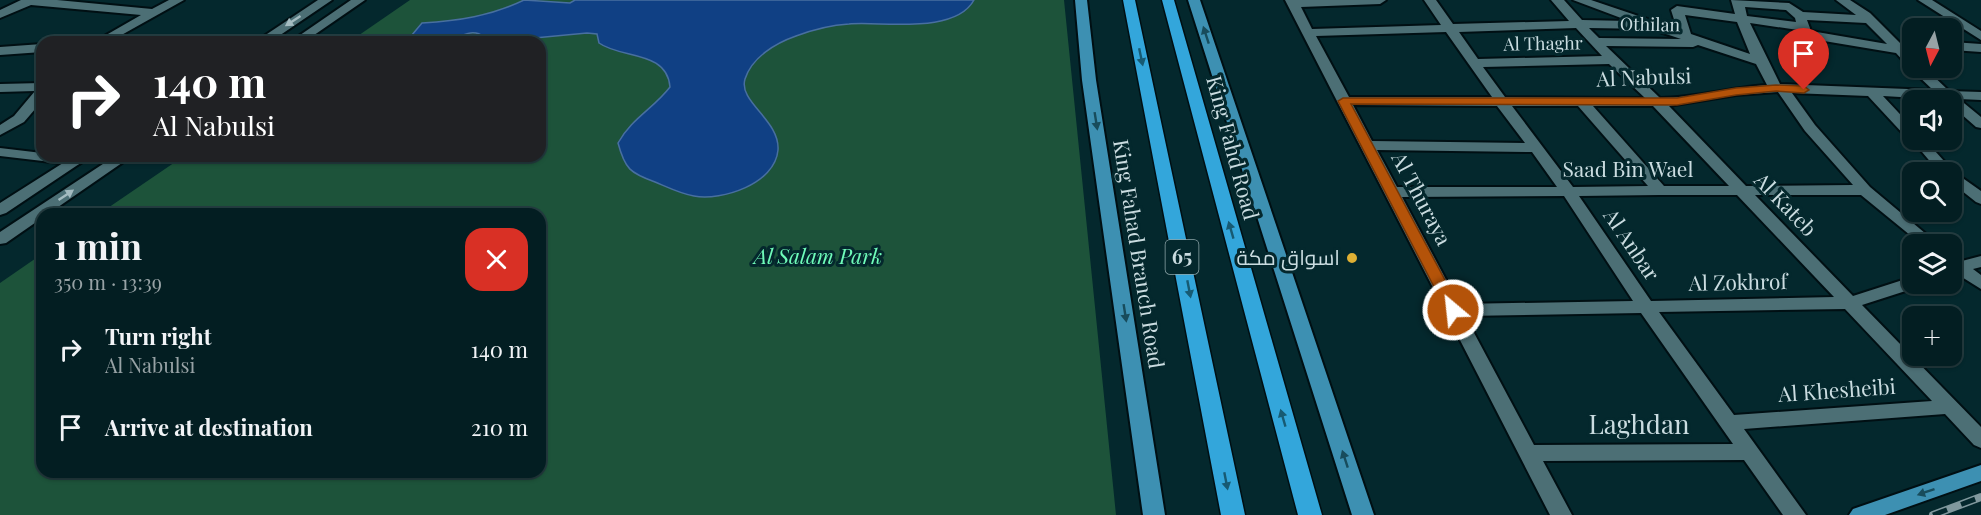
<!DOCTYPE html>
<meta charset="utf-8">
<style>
:root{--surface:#031e22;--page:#0d272a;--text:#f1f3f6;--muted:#97a2a5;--line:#243c40}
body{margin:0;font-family:"Playfair Display",Cairo,serif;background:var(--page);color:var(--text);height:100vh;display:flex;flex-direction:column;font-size:22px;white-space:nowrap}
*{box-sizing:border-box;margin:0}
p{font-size:20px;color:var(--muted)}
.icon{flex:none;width:33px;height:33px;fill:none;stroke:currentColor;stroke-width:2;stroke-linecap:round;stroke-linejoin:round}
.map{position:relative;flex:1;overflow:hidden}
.side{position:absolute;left:36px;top:208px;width:510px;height:270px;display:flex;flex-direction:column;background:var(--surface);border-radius:18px;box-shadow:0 2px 4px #0004,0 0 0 2px var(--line)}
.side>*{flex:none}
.hud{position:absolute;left:36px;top:36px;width:510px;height:126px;border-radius:18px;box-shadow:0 2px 4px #0004,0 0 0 2px var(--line);background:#202124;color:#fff;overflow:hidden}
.needle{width:39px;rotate:187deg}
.controls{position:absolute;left:1902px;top:18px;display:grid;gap:12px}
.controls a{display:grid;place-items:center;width:60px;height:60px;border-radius:12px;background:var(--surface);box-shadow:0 2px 4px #0004,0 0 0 2px var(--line);font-size:30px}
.pin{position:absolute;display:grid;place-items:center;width:51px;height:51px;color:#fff;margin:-62px -26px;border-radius:50% 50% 50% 0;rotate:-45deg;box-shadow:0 0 6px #0007}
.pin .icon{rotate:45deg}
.me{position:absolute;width:66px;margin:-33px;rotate:332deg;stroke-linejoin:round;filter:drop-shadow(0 0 4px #0008)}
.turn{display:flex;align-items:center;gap:21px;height:126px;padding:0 18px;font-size:27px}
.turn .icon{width:78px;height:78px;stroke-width:2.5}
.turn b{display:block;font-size:42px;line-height:51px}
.round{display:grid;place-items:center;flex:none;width:63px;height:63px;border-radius:18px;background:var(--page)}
.overview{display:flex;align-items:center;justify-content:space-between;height:102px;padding:0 18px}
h1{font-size:36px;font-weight:700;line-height:45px}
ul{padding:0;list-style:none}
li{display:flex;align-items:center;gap:18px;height:78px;padding:0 18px}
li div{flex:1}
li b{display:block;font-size:22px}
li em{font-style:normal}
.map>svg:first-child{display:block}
.green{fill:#1d533a}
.water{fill:#104084;stroke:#486fa0;stroke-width:1.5}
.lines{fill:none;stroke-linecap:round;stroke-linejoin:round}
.minor-casing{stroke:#000f13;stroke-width:4}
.secondary-casing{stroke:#000f13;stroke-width:4}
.primary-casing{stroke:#000f13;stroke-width:4}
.motorway-casing{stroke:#000f13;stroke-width:3}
.minor{fill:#4c6f75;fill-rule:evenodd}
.secondary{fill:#4c6f75;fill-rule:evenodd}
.primary{fill:#3d90b2;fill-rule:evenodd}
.motorway{fill:#33a6db;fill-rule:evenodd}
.rail-casing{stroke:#80989d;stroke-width:8}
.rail{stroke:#04282d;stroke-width:5;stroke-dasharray:15;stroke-linecap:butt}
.oneway{fill:#a4bbc0}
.oneway2{fill:#184c5c}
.oneway3{fill:#175a73}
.route{fill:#b45309;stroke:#753606;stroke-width:1.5}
.poi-dot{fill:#dfb034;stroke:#04282d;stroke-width:2}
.labels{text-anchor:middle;stroke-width:6;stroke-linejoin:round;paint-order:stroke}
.far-street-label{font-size:18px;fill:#cadce0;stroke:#04282d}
.shield{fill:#04282d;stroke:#8fa6aa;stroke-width:1.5}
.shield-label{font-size:20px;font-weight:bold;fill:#cadce0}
.street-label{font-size:21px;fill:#cadce0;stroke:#04282d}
.park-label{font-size:21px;font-style:italic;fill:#6ffcb9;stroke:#04282d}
.poi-label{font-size:21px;fill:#cadce0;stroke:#04282d;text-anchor:end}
.near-street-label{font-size:26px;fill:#cadce0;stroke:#04282d}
</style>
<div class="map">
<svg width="1981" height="515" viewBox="0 0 1981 515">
<rect width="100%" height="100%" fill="#04282d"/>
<path class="green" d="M 410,0 L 1064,0 L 1116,515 L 0,515 L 0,283 L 42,254 L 42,472 L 540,472 L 540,214 L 99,214 L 184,156 L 540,156 L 540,42 L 349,42 Z"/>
<path class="water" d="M 524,0 L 570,3 L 575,0 L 974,0 C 955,35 881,21 849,24 C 832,25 812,30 796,36 C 776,43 752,57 745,79 C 738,102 780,120 778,150 C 775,184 722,201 694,196 C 681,194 667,187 655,182 C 630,173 625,169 618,143 C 631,119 654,108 670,87 C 667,50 621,59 599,43 L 597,34 L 587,33 L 493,42 L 495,40 L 489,36 L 484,37 C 471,26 457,40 444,42 C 432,44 418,42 406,42 L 422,23 C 458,21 491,16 524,0 Z"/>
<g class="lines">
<defs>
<path id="minor" d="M 21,0 L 57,0 L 152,9 L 169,0 L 184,0 L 109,42 L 94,42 L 141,15 L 31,5 L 0,18 L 0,10 Z
M 1285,0 L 1386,0 L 1380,4 L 1301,7 L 1312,29 L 1441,25 L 1424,0 L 1436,0 L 1453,24 L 1569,21 L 1551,0 L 1564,0 L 1582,20 L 1629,21 L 1573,0 L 1591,0 L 1677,29 L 1671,10 L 1677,6 L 1735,14 L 1731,0 L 1789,3 L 1803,12 L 1856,15 L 1836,0 L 1850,0 L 1870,13 L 1912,55 L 1912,66 L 1907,65 L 1896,53 L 1806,38 L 1802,37 L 1798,30 L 1750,23 L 1780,84 L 1933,90 L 1913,71 L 1911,68 L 1912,66 L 1925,68 L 1949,91 L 1981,92 L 1981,100 L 1959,99 L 1981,117 L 1981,128 L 1976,127 L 1952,106 L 1952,100 L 1883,96 L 1912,127 L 1912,140 L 1925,140 L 1954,172 L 1981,191 L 1981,204 L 1976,202 L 1952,183 L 1952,172 L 1939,172 L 1911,139 L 1907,138 L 1868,96 L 1792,93 L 1815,125 L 1870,187 L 1938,244 L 1921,244 L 1861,195 L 1755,195 L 1853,296 L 1912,277 L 1912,284 L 1920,284 L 1918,287 L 1862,305 L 1981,427 L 1981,448 L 1974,445 L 1945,414 L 1744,429 L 1806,515 L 1783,515 L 1744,460 L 1543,461 L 1572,515 L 1550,515 ZM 1745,7 L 1786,10 L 1795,18 L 1796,22 L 1747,16 ZM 1685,15 L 1737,22 L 1750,54 L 1691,34 ZM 1807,20 L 1866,23 L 1887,44 L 1811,31 ZM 1576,28 L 1602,56 L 1478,59 L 1459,32 ZM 1589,28 L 1651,29 L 1681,39 L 1599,38 ZM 1446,32 L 1492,97 L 1349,97 L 1316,36 ZM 1698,45 L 1756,64 L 1767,85 C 1732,87 1696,98 1660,98 L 1606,46 L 1693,47 ZM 1609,64 L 1645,98 L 1505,97 L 1483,67 ZM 1778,92 L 1805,131 L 1853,185 L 1746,186 L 1669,106 L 1736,95 ZM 1353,105 L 1497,106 L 1525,143 L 1372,141 ZM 1512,106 L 1578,106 L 1648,186 L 1573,187 ZM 1593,106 L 1653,106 L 1729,186 L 1664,186 ZM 1377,150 L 1532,152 L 1557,187 L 1397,187 ZM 1659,195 L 1737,195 L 1834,297 L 1651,301 L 1579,196 ZM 1564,196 L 1633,301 L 1459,304 L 1402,197 ZM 1845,309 L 1932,401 L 1734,415 L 1659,312 ZM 1641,313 L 1733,444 L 1534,445 L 1465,316 Z
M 1918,0 L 1932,0 L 1981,31 L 1981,40 Z
M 1952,42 L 1981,44 L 1981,52 L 1952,50 Z
M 42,44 L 42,52 L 0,55 L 0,47 Z
M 42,83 L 42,101 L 24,122 L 0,135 L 0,125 L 14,116 L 35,91 L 0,92 L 0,84 Z
M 0,148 L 42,153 L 42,156 L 77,157 L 84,161 L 77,165 L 0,156 Z
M 1981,256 L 1981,267 L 1973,269 L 1981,275 L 1981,289 L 1957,274 L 1952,275 L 1952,257 L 1962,261 Z"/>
<path id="secondary" d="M 318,0 L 332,0 L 270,42 L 255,42 Z
M 351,0 L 365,0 L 304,42 L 290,42 Z
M 74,156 L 91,156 L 6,213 L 0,215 L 0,203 Z
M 115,156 L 132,156 L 48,214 L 42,214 L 42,218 L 6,243 L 0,244 L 0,232 Z"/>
<path id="primary" d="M 1075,0 L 1087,0 L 1096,80 L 1165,515 L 1143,515 L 1082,80 Z
M 1188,0 L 1200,0 L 1374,515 L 1352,515 Z
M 1981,465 L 1981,481 L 1885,515 L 1849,515 L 1853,509 Z"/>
<path id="motorway" d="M 1123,0 L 1135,0 L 1245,515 L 1221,515 Z
M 1162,0 L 1174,0 L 1322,515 L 1298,515 Z"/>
</defs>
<use href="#minor" class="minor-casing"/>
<use href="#secondary" class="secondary-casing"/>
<use href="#primary" class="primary-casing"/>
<use href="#motorway" class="motorway-casing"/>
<use href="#minor" class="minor"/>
<use href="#secondary" class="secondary"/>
<use href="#primary" class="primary"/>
<use href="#motorway" class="motorway"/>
<defs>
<path id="rail" d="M 1933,515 L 1981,497"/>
</defs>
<use href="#rail" class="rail-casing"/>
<use href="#rail" class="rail"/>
</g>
<defs><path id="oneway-solid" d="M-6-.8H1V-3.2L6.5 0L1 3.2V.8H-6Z" transform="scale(1.5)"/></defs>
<g class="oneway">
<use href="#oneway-solid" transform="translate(293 21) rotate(147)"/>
<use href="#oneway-solid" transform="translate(66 195) rotate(-34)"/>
</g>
<g class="oneway2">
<use href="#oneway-solid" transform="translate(1206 35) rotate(-108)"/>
<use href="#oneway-solid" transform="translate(1096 121) rotate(81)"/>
<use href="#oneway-solid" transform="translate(1125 313) rotate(81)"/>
<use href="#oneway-solid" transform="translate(1345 459) rotate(-108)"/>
<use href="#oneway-solid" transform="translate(1926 492) rotate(161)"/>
</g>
<g class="oneway3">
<use href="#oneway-solid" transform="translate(1141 57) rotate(78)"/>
<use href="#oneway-solid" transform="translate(1231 230) rotate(-106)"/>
<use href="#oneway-solid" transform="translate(1189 289) rotate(79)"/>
<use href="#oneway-solid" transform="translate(1283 418) rotate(-106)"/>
<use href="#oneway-solid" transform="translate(1226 481) rotate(79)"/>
</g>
<path class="route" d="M 1776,85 L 1804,86 L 1809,90 L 1804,93 L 1776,91 L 1736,95 L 1677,105 L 1351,104 L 1461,310 L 1453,315 L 1446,310 L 1338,101 L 1343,98 L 1677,98 L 1736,88 Z"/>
<circle class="poi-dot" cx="1352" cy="258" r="6"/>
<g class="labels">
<g class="far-street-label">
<text transform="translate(1650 25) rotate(1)" y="6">Othilan</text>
<text transform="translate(1543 44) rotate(-1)" y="6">Al Thaghr</text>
</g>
<rect class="shield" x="1165.5" y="240" width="33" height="34" rx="4.5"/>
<g class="shield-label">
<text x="1182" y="264">65</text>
</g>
<g class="street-label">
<text transform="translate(1644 78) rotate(-2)" y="7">Al Nabulsi</text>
<text transform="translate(1232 148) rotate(75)" y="7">King Fahd Road</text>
<text x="1628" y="177">Saad Bin Wael</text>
<text transform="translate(1421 199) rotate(62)" y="7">Al Thuraya</text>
<text transform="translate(1785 205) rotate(46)" y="7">Al Kateb</text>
<text transform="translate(1631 245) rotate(56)" y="7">Al Anbar</text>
<text transform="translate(1138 254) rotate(81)" y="7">King Fahad Branch Road</text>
<text transform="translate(1738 283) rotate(-1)" y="7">Al Zokhrof</text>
<text transform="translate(1837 391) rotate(-4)" y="7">Al Khesheibi</text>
</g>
<g class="park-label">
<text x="818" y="264">Al Salam Park</text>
</g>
<g class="poi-label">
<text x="1340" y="265">اسواق مكة</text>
</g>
<g class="near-street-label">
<text x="1639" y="434">Laghdan</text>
</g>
</g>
</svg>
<div class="controls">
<a><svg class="needle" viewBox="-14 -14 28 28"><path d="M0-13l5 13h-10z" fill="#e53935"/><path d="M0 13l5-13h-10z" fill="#97a2a5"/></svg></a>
<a><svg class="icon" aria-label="sound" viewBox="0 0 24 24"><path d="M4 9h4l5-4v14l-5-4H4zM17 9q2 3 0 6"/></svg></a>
<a><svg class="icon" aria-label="search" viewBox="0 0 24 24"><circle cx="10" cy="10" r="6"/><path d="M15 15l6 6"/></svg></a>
<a><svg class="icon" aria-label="layers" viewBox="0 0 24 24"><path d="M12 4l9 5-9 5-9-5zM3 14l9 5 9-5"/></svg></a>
<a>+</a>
</div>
<div class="pin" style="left:1804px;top:90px;background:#d93025"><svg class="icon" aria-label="arrive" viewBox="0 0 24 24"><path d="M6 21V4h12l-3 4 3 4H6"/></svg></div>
<svg class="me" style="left:1453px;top:310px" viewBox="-20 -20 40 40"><circle r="17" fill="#b45309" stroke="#fff" stroke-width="3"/><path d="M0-11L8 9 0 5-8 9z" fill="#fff"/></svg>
<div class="hud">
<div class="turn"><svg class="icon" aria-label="right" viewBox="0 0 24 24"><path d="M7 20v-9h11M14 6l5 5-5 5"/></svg><div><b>140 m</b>Al Nabulsi</div></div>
</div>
<section class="side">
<div class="overview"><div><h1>1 min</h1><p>350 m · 13:39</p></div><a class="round" style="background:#d93025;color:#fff"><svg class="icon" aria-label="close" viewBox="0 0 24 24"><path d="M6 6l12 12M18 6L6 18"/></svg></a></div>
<ul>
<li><svg class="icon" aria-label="right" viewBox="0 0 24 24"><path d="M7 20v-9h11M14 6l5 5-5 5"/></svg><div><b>Turn right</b><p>Al Nabulsi</p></div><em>140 m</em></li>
<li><svg class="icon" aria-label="arrive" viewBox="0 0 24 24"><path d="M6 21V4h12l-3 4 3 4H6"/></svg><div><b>Arrive at destination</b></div><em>210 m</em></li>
</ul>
</section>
</div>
